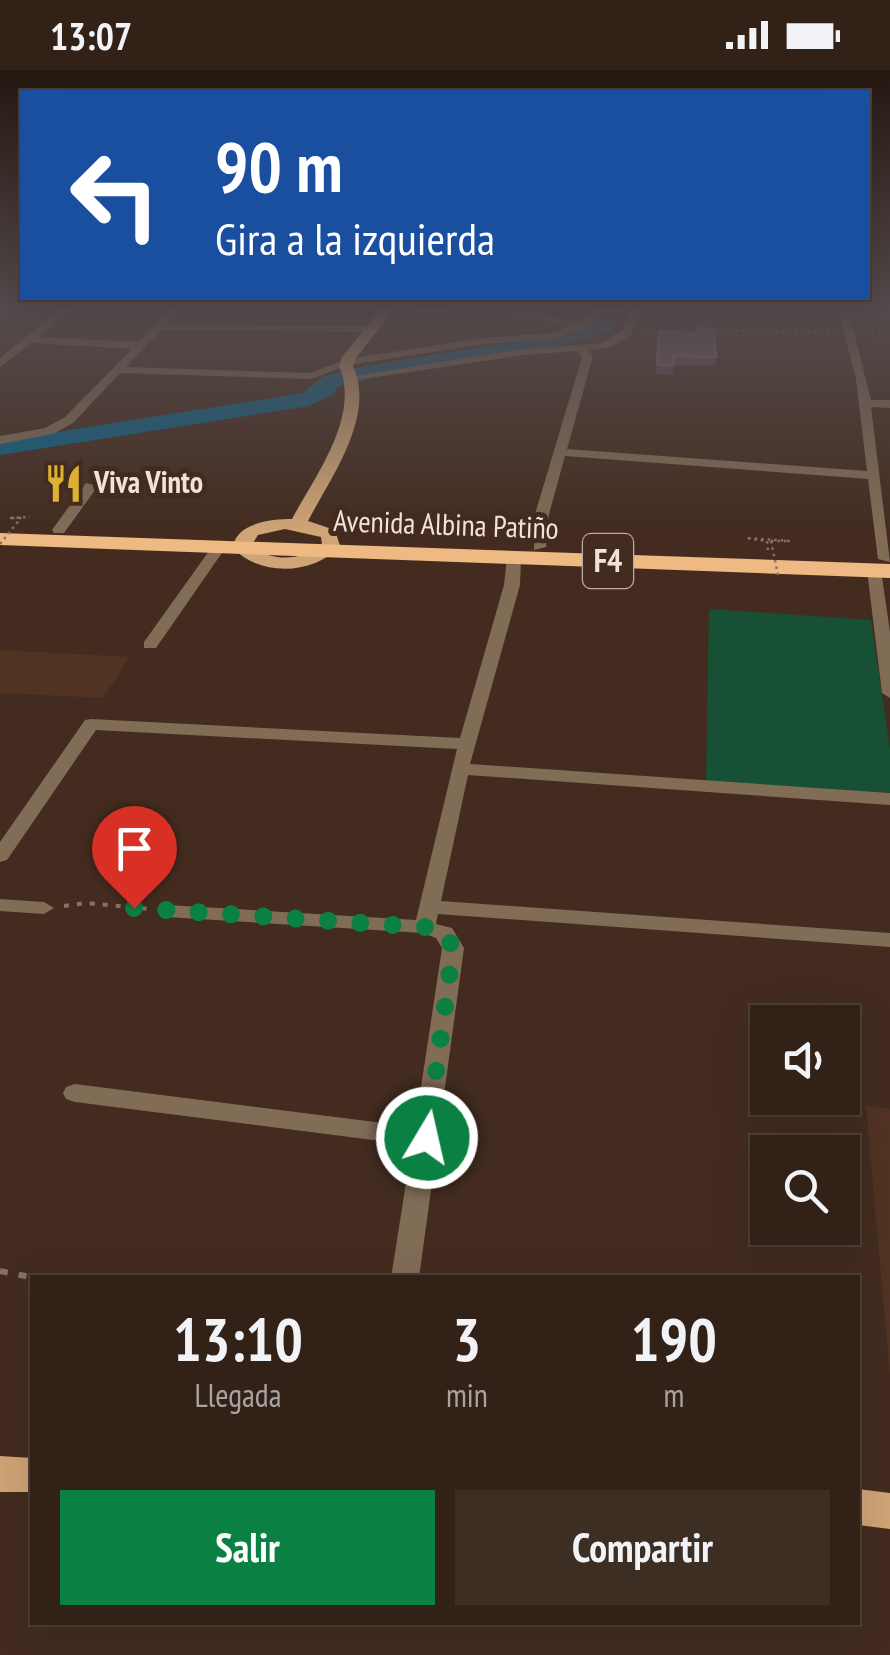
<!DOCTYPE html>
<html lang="es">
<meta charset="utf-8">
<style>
:root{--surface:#322117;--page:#3d2e24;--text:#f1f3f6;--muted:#a8a3a1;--line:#4d3e36;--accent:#0b8043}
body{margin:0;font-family:"PT Sans Narrow",sans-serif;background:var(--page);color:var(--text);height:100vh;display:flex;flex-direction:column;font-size:38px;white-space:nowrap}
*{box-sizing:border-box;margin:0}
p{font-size:32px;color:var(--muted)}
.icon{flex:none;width:55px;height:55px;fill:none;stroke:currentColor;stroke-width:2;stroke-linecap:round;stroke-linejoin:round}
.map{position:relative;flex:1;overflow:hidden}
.sheet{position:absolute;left:30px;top:1205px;width:830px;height:350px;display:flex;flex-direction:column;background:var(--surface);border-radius:0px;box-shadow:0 10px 40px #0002,0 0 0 2px var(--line)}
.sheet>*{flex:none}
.banner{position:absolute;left:20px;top:20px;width:850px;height:210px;border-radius:0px;box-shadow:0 10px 40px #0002,0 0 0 2px var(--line);background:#1a4fa0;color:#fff;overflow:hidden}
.fabs{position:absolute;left:750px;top:935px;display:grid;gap:20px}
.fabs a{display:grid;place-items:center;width:110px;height:110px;border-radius:0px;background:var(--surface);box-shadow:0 10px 40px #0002,0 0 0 2px var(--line);font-size:50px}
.pin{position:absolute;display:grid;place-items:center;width:85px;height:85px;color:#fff;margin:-102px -42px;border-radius:50% 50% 50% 0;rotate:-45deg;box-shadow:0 0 10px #0007}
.pin .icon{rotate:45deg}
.me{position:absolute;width:110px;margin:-55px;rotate:9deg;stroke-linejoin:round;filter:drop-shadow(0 0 8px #0008)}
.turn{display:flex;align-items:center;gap:35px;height:210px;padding:0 30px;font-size:45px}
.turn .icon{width:130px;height:130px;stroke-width:2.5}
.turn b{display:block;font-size:70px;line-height:85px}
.eta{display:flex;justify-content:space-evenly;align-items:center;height:170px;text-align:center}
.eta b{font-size:60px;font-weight:600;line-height:70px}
.primary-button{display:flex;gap:20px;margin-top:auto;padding:20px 30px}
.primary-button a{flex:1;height:115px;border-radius:0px;background:var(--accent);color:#fff;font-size:40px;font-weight:600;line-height:115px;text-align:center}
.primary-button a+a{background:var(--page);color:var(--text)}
.status{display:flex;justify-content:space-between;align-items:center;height:70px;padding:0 50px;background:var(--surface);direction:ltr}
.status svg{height:28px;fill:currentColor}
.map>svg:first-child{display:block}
.built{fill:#503322}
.green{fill:#175034}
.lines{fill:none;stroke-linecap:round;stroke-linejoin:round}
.river{fill:#0a6186;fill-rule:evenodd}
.path-far2{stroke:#857166;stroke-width:2.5;stroke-dasharray:2.5 4;stroke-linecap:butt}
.path-far1{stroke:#857166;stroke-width:4;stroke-dasharray:5 8;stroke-linecap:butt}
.path{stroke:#857166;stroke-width:6;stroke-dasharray:8 11;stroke-linecap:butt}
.minor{fill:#816c56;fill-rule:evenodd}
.major{fill:#cfa476;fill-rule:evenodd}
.highway{fill:#eeb982;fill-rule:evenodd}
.path-bridge{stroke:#857166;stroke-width:2.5;stroke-dasharray:2.5 4;stroke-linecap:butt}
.wall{fill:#5d495b}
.building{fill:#6d5a68;stroke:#826f7a;stroke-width:2.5}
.route{stroke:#0b8043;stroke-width:18;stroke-dasharray:0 32.4}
.labels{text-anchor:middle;stroke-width:10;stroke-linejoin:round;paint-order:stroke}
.far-poi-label{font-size:30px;font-weight:bold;fill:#f2e2da;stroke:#432c1f;text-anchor:start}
.far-street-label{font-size:30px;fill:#f2e2da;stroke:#432c1f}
.shield{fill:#432c1f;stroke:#beaba2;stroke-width:2.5}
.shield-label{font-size:32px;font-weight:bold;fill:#f2e2da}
</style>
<div class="status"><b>13:07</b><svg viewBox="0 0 49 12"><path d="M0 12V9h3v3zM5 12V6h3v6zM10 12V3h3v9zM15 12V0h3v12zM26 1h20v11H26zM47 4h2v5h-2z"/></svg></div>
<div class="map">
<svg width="890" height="1585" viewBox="0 0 890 1585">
<rect width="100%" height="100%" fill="#432c1f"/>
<path class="built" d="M 0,580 L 130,587 L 103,628 L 0,623 Z
M 866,1036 L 890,1039 L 890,1305 Z"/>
<path class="green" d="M 709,539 L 871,550 L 890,679 L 890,723 L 706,712 Z"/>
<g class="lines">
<path class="river" d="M 604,239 L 623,239 L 613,261 L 538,282 L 367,309 L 338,316 L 334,324 L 309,336 L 0,385 L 0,371 L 303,323 L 322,307 L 364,296 L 567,263 L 598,253 Z"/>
<path class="path-far2" d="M 710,260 L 835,263
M 645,262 L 700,260
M 865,262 L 890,260
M 21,448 L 9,448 L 30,447
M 768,480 L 767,471 L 746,468 L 790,471 L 771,471"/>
<path class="path-far1" d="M 64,836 L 86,833 L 149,839"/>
<path class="path" d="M 0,1201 L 35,1208"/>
<path class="minor" d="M 60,239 L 72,239 L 39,267 L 138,272 L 170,239 L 181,239 L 167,254 L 375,256 L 380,259 L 375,262 L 161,260 L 126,297 L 310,303 L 347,289 L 484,268 L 550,263 L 569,257 L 539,249 L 394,239 L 539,243 L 580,254 L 595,239 L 606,239 L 586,259 L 551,269 L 484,274 L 349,295 L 311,309 L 120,303 L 73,353 L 53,364 L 0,374 L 0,366 L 45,358 L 65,347 L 132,279 L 32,273 L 0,297 L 0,288 Z
M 630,239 L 640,239 L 632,264 L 609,278 L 588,280 L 593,286 L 567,379 L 867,401 L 856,309 L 838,239 L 848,239 L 871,330 L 890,330 L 890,338 L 871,337 L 890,492 L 878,489 L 868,409 L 565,386 L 549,444 L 546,477 L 534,480 L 535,444 L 582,287 L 576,281 L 523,285 L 355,310 L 349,307 L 523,279 L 602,273 L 623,260 Z
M 86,413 L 98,416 L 64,463 L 54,463 L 52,460 Z
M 219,473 L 226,477 L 156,578 L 144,578 L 144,572 L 214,474 Z
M 514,484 L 521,488 L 520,515 L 470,694 L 890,723 L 890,735 L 468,705 L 441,831 L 890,863 L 890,877 L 438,844 L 436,854 L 452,858 L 464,878 L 419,1208 L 391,1208 L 412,1075 L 75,1032 L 66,1029 L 63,1023 L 66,1017 L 75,1014 L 415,1057 L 442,878 L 436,868 L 423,863 L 167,847 L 157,841 L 167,835 L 416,850 L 457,679 L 96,660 L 7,790 L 0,792 L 0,772 L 85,650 L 91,649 L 460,668 L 504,515 L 507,488 Z
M 874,496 L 881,500 L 890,562 L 890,628 L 882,623 L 867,500 Z
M 0,829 L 44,832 L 54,838 L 44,844 L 0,841 Z"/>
<path class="major" d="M 381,239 L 394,239 L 356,288 L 353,296 C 376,346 331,407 308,451 L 335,460 L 340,476 C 314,505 260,507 233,478 C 235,453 271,449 292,449 C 315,406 361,346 339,296 L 342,287 ZM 285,459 L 321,467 L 322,475 C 301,491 272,492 251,476 L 258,465 Z
M 0,1386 L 32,1388 L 32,1422 L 0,1422 Z
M 858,1419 L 890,1423 L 890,1459 L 858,1455 Z"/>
<path class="highway" d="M 0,463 L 890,494 L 890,508 L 0,475 Z"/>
<path class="path-bridge" d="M 771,471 L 778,505
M 0,474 L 21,448"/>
</g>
<path class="wall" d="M 659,262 L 716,287 L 715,296 L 674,295 L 673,305 L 656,304 Z"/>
<path class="building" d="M 698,258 L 714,259 L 716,287 L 674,286 L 674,295 L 657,295 L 659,262 L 698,264 Z"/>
<linearGradient id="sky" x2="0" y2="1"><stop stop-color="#251811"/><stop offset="0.52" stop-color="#554b4d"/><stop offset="1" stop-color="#554b4d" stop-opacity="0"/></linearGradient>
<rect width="890" height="461" fill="url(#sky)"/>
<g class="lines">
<path class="route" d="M 134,838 L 425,857 L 444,862 L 453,878 L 427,1068"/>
</g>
<defs>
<symbol id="restaurant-bare" viewBox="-9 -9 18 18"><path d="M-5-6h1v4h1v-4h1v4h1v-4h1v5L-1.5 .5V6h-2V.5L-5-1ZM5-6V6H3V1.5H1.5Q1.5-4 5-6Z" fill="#dfb133" stroke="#432c1f" stroke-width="2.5" paint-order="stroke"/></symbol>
</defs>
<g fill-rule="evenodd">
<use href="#restaurant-bare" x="36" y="386" width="55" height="55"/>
</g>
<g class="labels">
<g class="far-poi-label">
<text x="94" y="423">Viva Vinto</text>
</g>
<g class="far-street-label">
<text transform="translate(446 455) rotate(2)" y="10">Avenida Albina Patiño</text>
</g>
<rect class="shield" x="583" y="464" width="50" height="54" rx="8"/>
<g class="shield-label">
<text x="608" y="502">F4</text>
</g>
</g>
</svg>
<div class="fabs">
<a><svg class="icon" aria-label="sound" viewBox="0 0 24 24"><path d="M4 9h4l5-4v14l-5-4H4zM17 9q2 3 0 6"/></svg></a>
<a><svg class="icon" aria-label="search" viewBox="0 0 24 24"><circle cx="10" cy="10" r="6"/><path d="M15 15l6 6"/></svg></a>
</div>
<div class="pin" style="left:134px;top:838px;background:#d93025"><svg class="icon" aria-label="arrive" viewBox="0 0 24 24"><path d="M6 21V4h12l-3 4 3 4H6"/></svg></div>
<svg class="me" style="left:427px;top:1068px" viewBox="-20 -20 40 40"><circle r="17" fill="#0b8043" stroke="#fff" stroke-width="3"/><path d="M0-11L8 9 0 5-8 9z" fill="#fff"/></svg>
<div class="banner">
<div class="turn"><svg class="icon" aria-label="left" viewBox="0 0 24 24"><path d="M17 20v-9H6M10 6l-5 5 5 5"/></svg><div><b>90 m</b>Gira a la izquierda</div></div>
</div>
<section class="sheet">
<div class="eta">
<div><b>13:10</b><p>Llegada</p></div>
<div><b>3</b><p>min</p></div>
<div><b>190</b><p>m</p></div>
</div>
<div class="primary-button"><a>Salir</a><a>Compartir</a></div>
</section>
</div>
